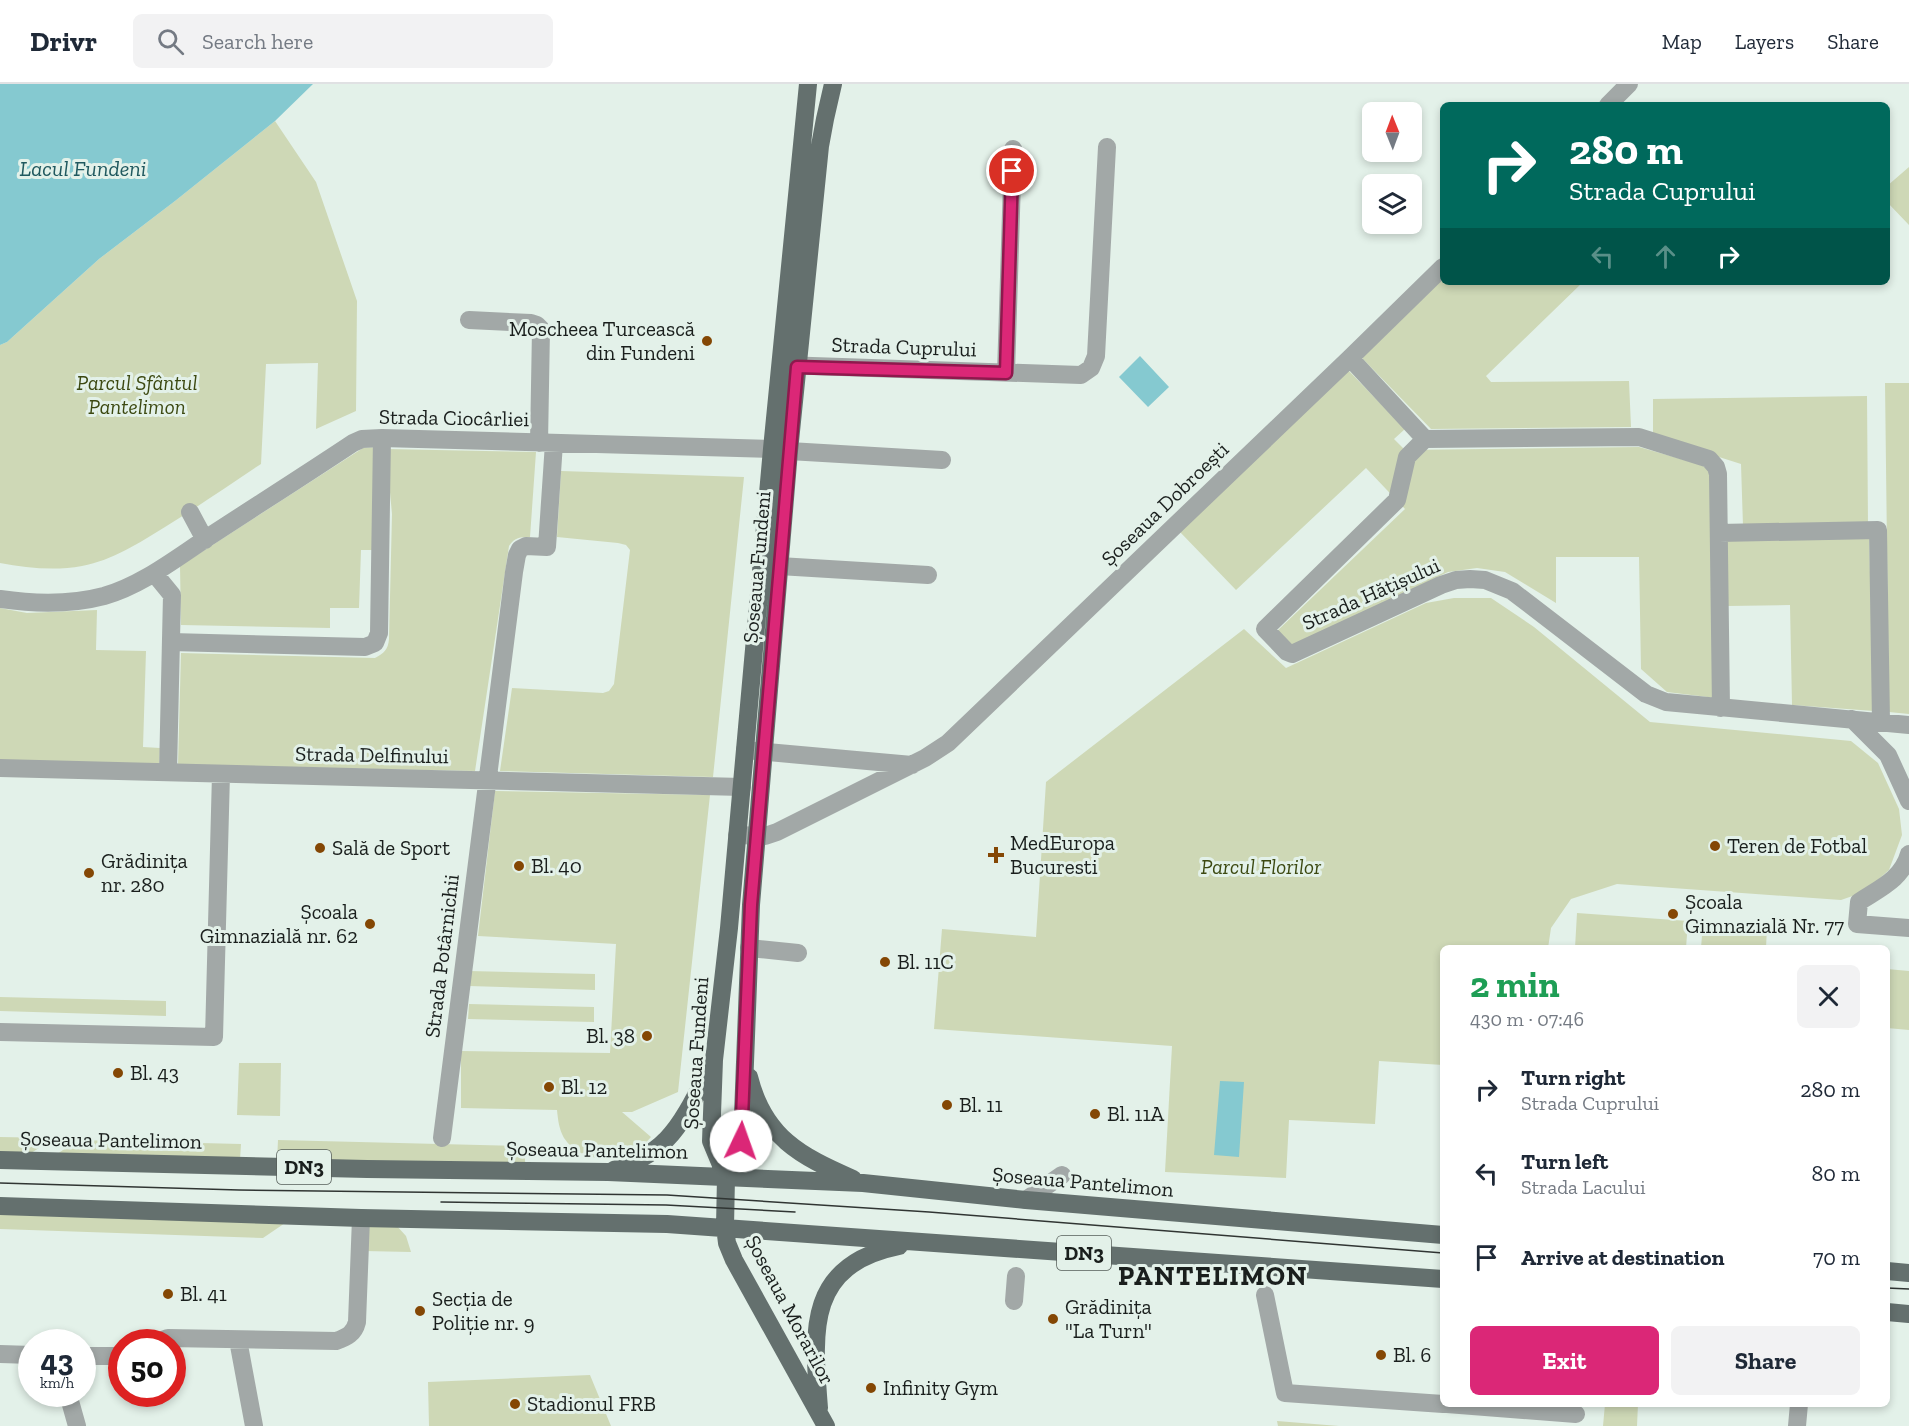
<!DOCTYPE html>
<meta charset="utf-8">
<style>
:root{--surface:#fff;--page:#f2f2f3;--text:#1f2937;--muted:#747a83;--line:#e0e1e3;--accent:#db2777}
body{margin:0;font-family:"Zilla Slab",serif;background:var(--page);color:var(--text);height:100vh;display:flex;flex-direction:column;font-size:22px;white-space:nowrap}
*{box-sizing:border-box;margin:0}
p{font-size:20px;color:var(--muted)}
.icon{flex:none;width:33px;height:33px;fill:none;stroke:currentColor;stroke-width:2;stroke-linecap:round;stroke-linejoin:round}
.map{position:relative;flex:1;overflow:hidden}
.sheet{position:absolute;left:1440px;top:861px;width:450px;height:462px;display:flex;flex-direction:column;background:var(--surface);border-radius:9px;box-shadow:0 3px 9px #0003}
.sheet>*{flex:none}
.hud{position:absolute;left:1440px;top:18px;width:450px;height:183px;border-radius:9px;box-shadow:0 3px 9px #0003;background:#00695c;color:#fff;overflow:hidden}
.needle{width:39px;rotate:359deg}
.tools{position:absolute;left:1362px;top:18px;display:grid;gap:12px}
.tools a{display:grid;place-items:center;width:60px;height:60px;border-radius:9px;background:var(--surface);box-shadow:0 3px 9px #0003;font-size:30px}
.speed{position:absolute;left:18px;top:1245px;display:flex;gap:12px;font-size:30px;font-weight:700;text-align:center}
.speed>*{display:grid;place-content:center;width:78px;height:78px;border-radius:50%;background:var(--surface);box-shadow:0 3px 9px #0003;line-height:1}
.speed small{font-size:15px;font-weight:400}
.speed .limit{border:9px solid #d22;background:#fff;color:#111}
.pin{position:absolute;display:grid;place-items:center;width:51px;height:51px;color:#fff;margin:-26px;border:3px solid #fff;border-radius:50%;box-shadow:0 2px 6px #0007}
.me{position:absolute;width:66px;margin:-33px;rotate:3deg;stroke-linejoin:round;filter:drop-shadow(0 0 4px #0008)}
.turn{display:flex;align-items:center;gap:21px;height:126px;padding:0 30px;font-size:27px}
.turn .icon{width:78px;height:78px;stroke-width:2.5}
.turn b{display:block;font-size:42px;line-height:51px}
.lanes{display:flex;align-items:center;height:57px;padding:0 30px;background:#0003;justify-content:center;gap:30px;direction:ltr}
.lanes .off{opacity:.35}
.round{display:grid;place-items:center;flex:none;width:63px;height:63px;border-radius:9px;background:var(--page)}
.overview{display:flex;align-items:center;justify-content:space-between;height:102px;padding:0 30px}
h1{font-size:36px;font-weight:800;line-height:45px;color:#1e9e55}
.cta{display:flex;gap:12px;margin-top:auto;padding:12px 30px}
.cta a{flex:1;height:69px;border-radius:9px;background:var(--accent);color:#fff;font-size:24px;font-weight:800;line-height:69px;text-align:center}
.cta a+a{background:var(--page);color:var(--text)}
ul{padding:0;list-style:none}
li{display:flex;align-items:center;gap:18px;height:84px;padding:0 30px}
li div{flex:1}
li b{display:block;font-size:22px}
li em{font-style:normal}
header{display:flex;align-items:center;gap:36px;box-sizing:border-box;height:84px;padding:0 30px;background:var(--surface);border-bottom:2px solid var(--line)}
header strong{font-size:28px}
nav{display:flex;gap:33px;margin-inline-start:auto;font-size:21px}
.search{width:420px;height:54px;background:var(--page);display:flex;align-items:center;gap:15px;box-sizing:border-box;padding:0 21px;border-radius:9px;color:var(--muted);font-size:22px}
.map>svg:first-child{display:block}
.green{fill:#ced8b6}
.water{fill:#85c9d0}
.lines{fill:none;stroke-linecap:round;stroke-linejoin:round}
.minor{stroke:#a2a8a7;stroke-width:18}
.major{stroke:#64706e;stroke-width:18}
.tram{stroke:#303533;stroke-width:1.5}
.route-casing{stroke:#8e194d;stroke-width:15}
.route{stroke:#db2777;stroke-width:10}
.poi-dot{fill:#844704;stroke:#e3f1e9;stroke-width:2}
.labels{text-anchor:middle;stroke-width:6;stroke-linejoin:round;paint-order:stroke}
.shield{fill:#e3f1e9;stroke:#565e5a;stroke-width:1.5}
.shield-label{font-size:20px;font-weight:bold;fill:#1a1f1d}
.poi-label{font-size:21px;fill:#1a1f1d;stroke:#e3f1e9;text-anchor:start}
.street-label{font-size:21px;fill:#1a1f1d;stroke:#e3f1e9}
.park-label{font-size:21px;font-style:italic;fill:#3c4911;stroke:#e3f1e9}
.water-label{font-size:22px;font-style:italic;fill:#20595f;stroke:#e3f1e9}
.district-label{font-size:27px;font-weight:bold;letter-spacing:1.5px;fill:#1a1f1d;stroke:#e3f1e9}
</style>
<header>
<strong>Drivr</strong>
<div class="search"><svg class="icon" aria-label="search" viewBox="0 0 24 24"><circle cx="10" cy="10" r="6"/><path d="M15 15l6 6"/></svg>Search here</div>
<nav><a>Map</a><a>Layers</a><a>Share</a></nav>
</header>
<div class="map">
<svg width="1909" height="1342" viewBox="0 0 1909 1342">
<rect width="100%" height="100%" fill="#e3f1e9"/>
<path class="green" d="M 275,37 L 316,98 L 357,217 L 356,327 L 316,345 L 318,279 L 266,280 L 261,380 C 229,401 198,423 165,443 C 139,459 113,476 82,482 C 55,487 27,484 0,479 L 0,261 L 7,258 L 99,175 L 175,117 Z
M 1909,83 L 1909,141 L 1887,118 L 1887,102 Z
M 1443,195 L 1443,198 L 1583,198 L 1486,292 L 1491,298 L 1629,297 L 1631,343 L 1431,345 L 1362,274 Z
M 1348,286 L 1405,345 L 1394,355 L 1405,366 L 1639,363 L 1702,381 L 1709,387 L 1712,395 L 1716,614 L 1667,608 L 1641,585 L 1639,473 L 1556,473 L 1556,519 L 1505,488 L 1477,484 L 1448,488 L 1291,563 L 1276,548 L 1405,425 L 1366,384 L 1236,506 L 1180,448 Z
M 1885,299 L 1909,299 L 1909,630 L 1889,628 Z
M 1867,312 L 1868,441 L 1743,442 L 1741,380 L 1653,352 L 1653,315 Z
M 377,363 L 374,466 L 361,466 L 359,524 L 330,524 L 330,544 L 181,541 L 180,482 L 363,364 Z
M 386,365 L 536,368 L 530,453 C 520,453 515,453 509,462 L 475,687 L 178,681 L 181,569 L 375,574 C 384,569 388,566 389,555 L 392,430 Z
M 561,387 L 744,393 L 713,693 L 500,687 L 512,604 L 603,609 L 609,607 L 614,600 L 630,466 L 626,461 L 618,459 L 557,453 Z
M 1869,454 L 1874,627 L 1792,621 L 1790,521 L 1727,522 L 1726,456 Z
M 1454,514 L 1491,514 L 1534,543 L 1650,638 L 1851,657 L 1878,679 L 1899,725 L 1902,751 L 1889,786 L 1864,808 L 1841,816 L 1617,800 L 1571,815 L 1551,844 L 1548,864 L 1443,864 L 1443,981 L 1379,977 L 1375,1040 L 1289,1036 L 1286,1094 L 1165,1088 L 1172,962 L 934,945 L 942,845 L 1036,853 L 1046,698 L 1244,545 L 1286,584 L 1426,519 Z
M 0,524 L 27,529 L 97,526 L 96,566 L 146,567 L 143,663 L 160,664 L 159,680 L 0,676 Z
M 495,707 L 710,711 L 678,1008 L 632,1028 L 622,1028 L 651,1053 C 631,1079 584,1084 564,1054 C 559,1045 558,1036 557,1026 L 461,1024 L 461,967 L 610,969 L 616,860 L 478,852 Z
M 1577,829 L 1688,837 L 1686,864 L 1575,864 Z
M 1703,839 L 1767,843 L 1766,864 L 1701,864 Z
M 1887,885 L 1909,887 L 1909,946 L 1887,944 Z
M 469,887 L 595,890 L 595,906 L 469,902 Z
M 0,913 L 166,917 L 166,932 L 0,927 Z
M 469,920 L 594,923 L 594,938 L 468,935 Z
M 239,979 L 281,979 L 280,1032 L 237,1031 Z
M 0,1053 L 55,1054 L 31,1069 L 0,1068 Z
M 78,1056 L 241,1060 L 240,1076 L 57,1070 Z
M 278,1056 L 525,1062 L 525,1082 L 277,1077 Z
M 0,1128 L 288,1137 L 263,1154 L 0,1145 Z
M 365,1138 L 396,1141 L 406,1152 L 411,1168 L 364,1167 Z
M 590,1291 L 611,1342 L 429,1342 L 428,1298 Z
M 1605,1320 L 1638,1320 L 1637,1342 L 1603,1342 Z
M 1277,1337 L 1339,1342 L 1278,1342 Z"/>
<path class="water" d="M 0,0 L 313,0 L 275,37 L 175,117 L 99,175 L 7,258 L 0,261 Z
M 1140,272 L 1169,303 L 1148,323 L 1119,293 Z
M 1220,997 L 1244,998 L 1239,1073 L 1214,1071 Z"/>
<g class="lines">
<path class="minor" d="M 1608,21 L 1629,0
M 469,236 L 531,239 L 537,241 L 541,245 L 539,359
M 1350,274 L 1425,355
M 783,281 L 1081,291 L 1091,284 L 1096,272 L 1107,63
M 1006,289 L 1013,65
M 789,367 L 942,376
M 190,428 L 205,456
M 1719,449 L 1878,446 L 1881,638
M 779,482 L 928,491
M 154,489 L 172,511 L 168,688
M 0,515 C 34,520 70,521 104,512 C 142,501 175,475 207,454 C 256,422 305,391 353,359 L 362,355 L 382,354 L 772,365
M 171,558 L 365,563 L 375,559 L 379,549 L 382,354
M 1721,624 L 1718,390 L 1716,383 L 1709,375 L 1639,353 L 1425,355 L 1407,373 L 1397,416 L 1265,545 L 1287,568 L 1292,570 L 1441,501 L 1456,496 L 1470,495 L 1485,496 L 1512,507 L 1646,610 L 1666,618 L 1909,641
M 1852,635 L 1888,671 L 1909,717
M 745,666 L 912,681
M 0,684 L 742,703
M 737,751 L 765,752 L 777,748 L 925,674 L 948,659 L 1350,274 L 1443,183
M 1909,770 C 1902,795 1880,804 1859,818 L 1857,840 L 1909,844
M 749,864 L 798,869
M 0,948 L 214,953 L 221,690
M 442,1054 L 514,488 L 517,471 L 520,465 L 526,462 L 547,463 L 554,359
M 1026,1116 L 1062,1091
M 1265,1211 L 1285,1309 L 1443,1320
M 1014,1217 L 1016,1192
M 238,1256 L 254,1342
M 157,1258 L 168,1254 L 336,1257 C 347,1253 354,1250 357,1238 L 361,1134
M 0,1270 L 32,1271
M 82,1272 L 122,1272
M 68,1310 L 77,1342
M 1447,1320 L 1576,1330
M 1797,1342 L 1799,1320"/>
<path class="major" d="M 808,0 L 772,365 L 729,844 L 714,976 L 711,1057 L 726,1093 L 725,1143 L 727,1159 L 734,1176 L 826,1342
M 749,993 C 764,1053 800,1072 853,1095
M 0,1076 L 367,1085 L 608,1088 L 863,1099 L 1026,1116 L 1443,1151
M 614,1086 C 632,1079 652,1071 666,1056 C 685,1037 699,1005 712,980
M 726,1093 L 742,1057 L 751,821 L 789,367 L 820,62 L 825,35 L 833,0
M 0,1122 L 361,1134 L 667,1140 L 1443,1195
M 1887,1187 L 1909,1189
M 1887,1228 L 1909,1230
M 819,1324 C 813,1247 806,1181 899,1162"/>
<path class="tram" d="M 0,1099 L 239,1106 L 667,1111 L 929,1128 L 1443,1169
M 441,1118 L 666,1121 L 795,1128
M 1887,1204 L 1909,1205"/>
</g>
<g class="lines">
<defs>
<path id="route" d="M 741,1057 L 751,821 L 797,283 L 1006,289 L 1012,87"/>
</defs>
<use href="#route" class="route-casing"/>
<use href="#route" class="route"/>
</g>
<g class="poi-dot">
<circle cx="707" cy="257" r="6"/>
<circle cx="1715" cy="762" r="6"/>
<circle cx="320" cy="764" r="6"/>
<path d="M993 762h6v6h6v6h-6v6h-6v-6h-6v-6h6z"/>
<circle cx="519" cy="782" r="6"/>
<circle cx="89" cy="789" r="6"/>
<circle cx="1673" cy="830" r="6"/>
<circle cx="370" cy="840" r="6"/>
<circle cx="885" cy="878" r="6"/>
<circle cx="647" cy="952" r="6"/>
<circle cx="118" cy="989" r="6"/>
<circle cx="549" cy="1003" r="6"/>
<circle cx="947" cy="1021" r="6"/>
<circle cx="1095" cy="1030" r="6"/>
<circle cx="168" cy="1210" r="6"/>
<circle cx="420" cy="1227" r="6"/>
<circle cx="1053" cy="1235" r="6"/>
<circle cx="1381" cy="1271" r="6"/>
<circle cx="871" cy="1304" r="6"/>
<circle cx="515" cy="1320" r="6"/>
</g>
<g class="labels">
<g class="shield">
<rect x="277" y="1066" width="54" height="34" rx="4.5"/>
<rect x="1057" y="1152" width="54" height="34" rx="4.5"/>
</g>
<g class="shield-label">
<text x="304" y="1090">DN3</text>
<text x="1084" y="1176">DN3</text>
</g>
<g class="poi-label">
<text x="695" y="252" text-anchor="end">Moscheea Turcească<tspan x="695" dy="24">din Fundeni</tspan></text>
<text x="1010" y="766">MedEuropa<tspan x="1010" dy="24">Bucuresti</tspan></text>
<text x="1727" y="769">Teren de Fotbal</text>
<text x="332" y="771">Sală de Sport</text>
<text x="101" y="784">Grădinița<tspan x="101" dy="24">nr. 280</tspan></text>
<text x="531" y="789">Bl. 40</text>
<text x="1685" y="825">Școala<tspan x="1685" dy="24">Gimnazială Nr. 77</tspan></text>
<text x="358" y="835" text-anchor="end">Școala<tspan x="358" dy="24">Gimnazială nr. 62</tspan></text>
<text x="897" y="885">Bl. 11C</text>
<text x="635" y="959" text-anchor="end">Bl. 38</text>
<text x="130" y="996">Bl. 43</text>
<text x="561" y="1010">Bl. 12</text>
<text x="959" y="1028">Bl. 11</text>
<text x="1107" y="1037">Bl. 11A</text>
<text x="180" y="1217">Bl. 41</text>
<text x="432" y="1222">Secția de<tspan x="432" dy="24">Poliție nr. 9</tspan></text>
<text x="1065" y="1230">Grădinița<tspan x="1065" dy="24">"La Turn"</tspan></text>
<text x="1393" y="1278">Bl. 6</text>
<text x="883" y="1311">Infinity Gym</text>
<text x="527" y="1327">Stadionul FRB</text>
</g>
<g class="street-label">
<text transform="translate(904 263) rotate(2)" y="7">Strada Cuprului</text>
<text transform="translate(454 334) rotate(1)" y="7">Strada Ciocârliei</text>
<text transform="translate(1165 420) rotate(-44)" y="7">Șoseaua Dobroești</text>
<text transform="translate(757 483) rotate(-85)" y="7">Șoseaua Fundeni</text>
<text transform="translate(1371 510) rotate(-24)" y="7">Strada Hățișului</text>
<text transform="translate(372 671) rotate(1)" y="7">Strada Delfinului</text>
<text transform="translate(442 872) rotate(-83)" y="7">Strada Potârnichii</text>
<text transform="translate(696 969) rotate(-86)" y="7">Șoseaua Fundeni</text>
<text transform="translate(111 1056) rotate(1)" y="7">Șoseaua Pantelimon</text>
<text transform="translate(597 1066) rotate(1)" y="7">Șoseaua Pantelimon</text>
<text transform="translate(1083 1098) rotate(5)" y="7">Șoseaua Pantelimon</text>
<text transform="translate(790 1226) rotate(62)" y="7">Șoseaua Morarilor</text>
</g>
<g class="park-label">
<text x="137" y="306">Parcul Sfântul<tspan x="137" dy="24">Pantelimon</tspan></text>
<text x="1261" y="790">Parcul Florilor</text>
</g>
<g class="water-label">
<text x="83" y="92">Lacul Fundeni</text>
</g>
<g class="district-label">
<text x="1213" y="1201">PANTELIMON</text>
</g>
</g>
</svg>
<div class="tools">
<a><svg class="needle" viewBox="-14 -14 28 28"><path d="M0-13l5 13h-10z" fill="#e53935"/><path d="M0 13l5-13h-10z" fill="#747a83"/></svg></a>
<a><svg class="icon" aria-label="layers" viewBox="0 0 24 24"><path d="M12 4l9 5-9 5-9-5zM3 14l9 5 9-5"/></svg></a>
</div>
<div class="speed"><div>43<small>km/h</small></div><div class="limit">50</div></div>
<div class="pin" style="left:1012px;top:87px;background:#d93025"><svg class="icon" aria-label="arrive" viewBox="0 0 24 24"><path d="M6 21V4h12l-3 4 3 4H6"/></svg></div>
<svg class="me" style="left:741px;top:1057px" viewBox="-20 -20 40 40"><circle r="19" fill="#fff"/><path d="M0-13L10 11 0 6-10 11z" fill="#db2777"/></svg>
<div class="hud">
<div class="turn"><svg class="icon" aria-label="right" viewBox="0 0 24 24"><path d="M7 20v-9h11M14 6l5 5-5 5"/></svg><div><b>280 m</b>Strada Cuprului</div></div>
<div class="lanes"><svg class="icon off" aria-label="left" viewBox="0 0 24 24"><path d="M17 20v-9H6M10 6l-5 5 5 5"/></svg><svg class="icon off" aria-label="ahead" viewBox="0 0 24 24"><path d="M12 20V5M6 11l6-6 6 6"/></svg><svg class="icon" aria-label="right" viewBox="0 0 24 24"><path d="M7 20v-9h11M14 6l5 5-5 5"/></svg></div>
</div>
<section class="sheet">
<div class="overview"><div><h1>2 min</h1><p>430 m · 07:46</p></div><a class="round"><svg class="icon" aria-label="close" viewBox="0 0 24 24"><path d="M6 6l12 12M18 6L6 18"/></svg></a></div>
<ul>
<li><svg class="icon" aria-label="right" viewBox="0 0 24 24"><path d="M7 20v-9h11M14 6l5 5-5 5"/></svg><div><b>Turn right</b><p>Strada Cuprului</p></div><em>280 m</em></li>
<li><svg class="icon" aria-label="left" viewBox="0 0 24 24"><path d="M17 20v-9H6M10 6l-5 5 5 5"/></svg><div><b>Turn left</b><p>Strada Lacului</p></div><em>80 m</em></li>
<li><svg class="icon" aria-label="arrive" viewBox="0 0 24 24"><path d="M6 21V4h12l-3 4 3 4H6"/></svg><div><b>Arrive at destination</b></div><em>70 m</em></li>
</ul>
<div class="cta"><a>Exit</a><a>Share</a></div>
</section>
</div>
